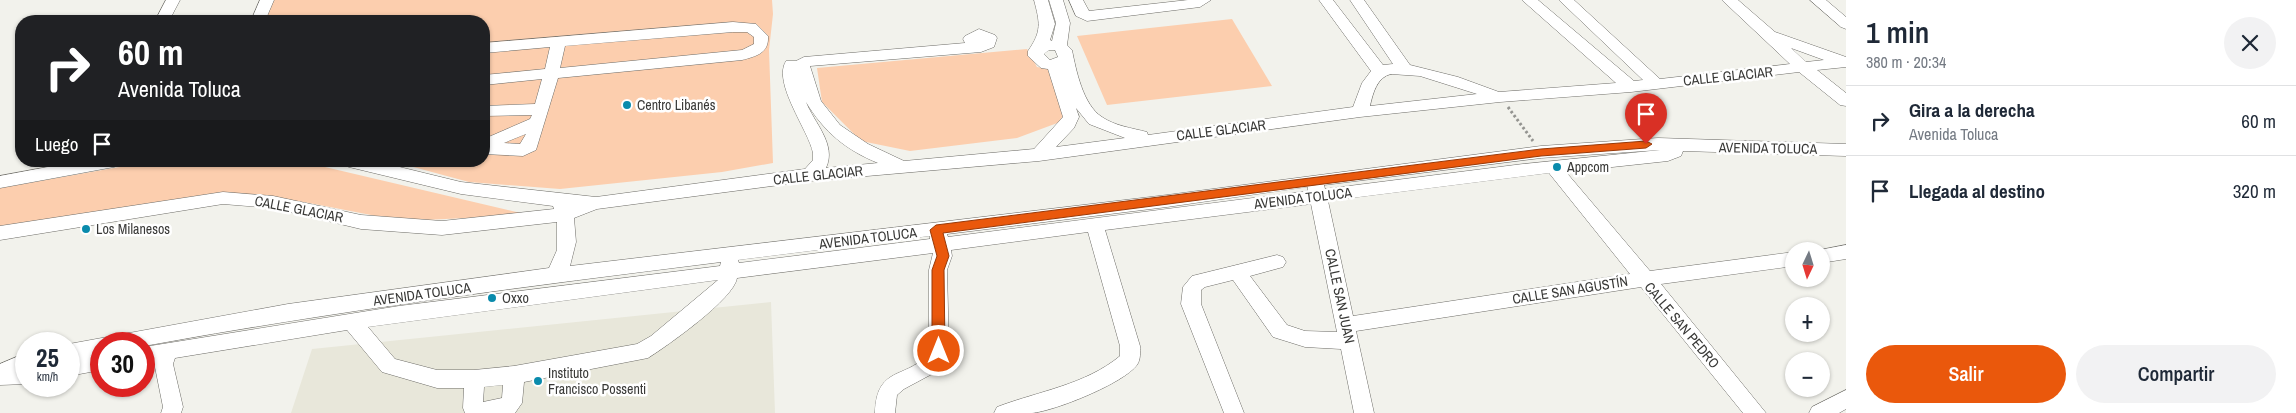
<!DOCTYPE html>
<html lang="es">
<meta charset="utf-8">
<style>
:root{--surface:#fff;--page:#f2f2f3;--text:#1f2937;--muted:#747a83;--line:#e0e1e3;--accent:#ea580c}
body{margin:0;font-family:"Archivo Narrow",sans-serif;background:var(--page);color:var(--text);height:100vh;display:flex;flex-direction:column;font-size:19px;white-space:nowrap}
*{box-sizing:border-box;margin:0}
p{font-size:16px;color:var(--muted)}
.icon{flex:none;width:28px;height:28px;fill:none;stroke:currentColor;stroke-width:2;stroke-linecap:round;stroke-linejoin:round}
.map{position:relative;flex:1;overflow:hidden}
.side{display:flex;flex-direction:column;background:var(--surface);width:450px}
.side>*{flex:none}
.guide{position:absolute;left:15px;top:15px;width:475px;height:152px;border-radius:20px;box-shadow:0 1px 4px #0004;background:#202124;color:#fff;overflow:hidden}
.needle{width:32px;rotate:184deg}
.tools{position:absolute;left:1785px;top:242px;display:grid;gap:10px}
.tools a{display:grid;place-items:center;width:45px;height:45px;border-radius:50%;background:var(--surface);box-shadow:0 1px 4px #0004;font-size:25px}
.speed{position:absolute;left:15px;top:332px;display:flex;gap:10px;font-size:25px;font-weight:700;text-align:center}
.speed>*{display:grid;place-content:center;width:65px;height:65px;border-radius:50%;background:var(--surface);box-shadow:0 1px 4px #0004;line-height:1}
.speed small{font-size:12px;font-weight:400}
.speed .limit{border:8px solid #d22;background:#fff;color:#111}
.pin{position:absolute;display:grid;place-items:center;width:42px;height:42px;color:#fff;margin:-51px -21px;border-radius:50% 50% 50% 0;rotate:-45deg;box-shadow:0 0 5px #0007}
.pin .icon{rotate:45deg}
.me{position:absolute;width:55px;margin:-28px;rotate:0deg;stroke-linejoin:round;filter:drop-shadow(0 0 4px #0008)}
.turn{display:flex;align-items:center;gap:18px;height:105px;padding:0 20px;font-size:22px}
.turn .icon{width:65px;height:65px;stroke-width:2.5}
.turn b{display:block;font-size:35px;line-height:42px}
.then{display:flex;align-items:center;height:48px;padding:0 20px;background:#0003;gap:10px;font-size:19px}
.round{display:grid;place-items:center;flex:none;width:52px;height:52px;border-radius:26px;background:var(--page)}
.summary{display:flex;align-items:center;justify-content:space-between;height:85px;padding:0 20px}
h1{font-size:30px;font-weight:600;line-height:38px}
.button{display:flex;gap:10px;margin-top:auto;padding:10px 20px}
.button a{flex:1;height:58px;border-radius:30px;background:var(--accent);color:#fff;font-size:20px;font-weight:600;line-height:58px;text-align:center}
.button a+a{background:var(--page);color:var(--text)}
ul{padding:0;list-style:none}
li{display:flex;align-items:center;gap:15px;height:70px;padding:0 20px;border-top:1px solid var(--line)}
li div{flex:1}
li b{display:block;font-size:19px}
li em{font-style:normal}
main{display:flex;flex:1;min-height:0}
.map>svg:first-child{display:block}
.built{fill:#e8e7da}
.green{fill:#fcceae}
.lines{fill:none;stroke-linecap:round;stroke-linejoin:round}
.minor-casing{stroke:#6d6c67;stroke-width:1}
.path{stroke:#949490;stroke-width:3;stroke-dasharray:2.5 2.5;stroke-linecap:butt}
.minor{fill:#fff;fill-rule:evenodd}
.route{fill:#ea580c;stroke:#983908}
.poi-dot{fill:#0a8bac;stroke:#fff;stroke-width:2}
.labels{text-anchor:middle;stroke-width:5;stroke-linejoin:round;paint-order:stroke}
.street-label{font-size:14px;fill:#393937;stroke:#fff}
.poi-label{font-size:14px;fill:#393937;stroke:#fff;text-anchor:start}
</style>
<main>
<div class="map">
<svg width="1846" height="413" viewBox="0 0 1846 413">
<rect width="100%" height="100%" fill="#f2f2ec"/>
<path class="built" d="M 771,302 L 775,413 L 291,413 L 312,349 Z"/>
<path class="green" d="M 273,0 L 772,0 L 773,14 L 769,50 L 773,163 L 722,172 L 560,189 L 469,182 L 391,161 L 484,161 L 484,21 L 263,21 Z
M 1232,19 L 1272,86 L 1107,105 L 1077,36 Z
M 1027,49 L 1037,67 L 1048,69 L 1064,114 L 1060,122 L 1017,138 L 910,151 L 861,141 L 822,102 L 817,68 Z
M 172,161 L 308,163 L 529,215 L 402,221 L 304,202 L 210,194 L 0,228 L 0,188 L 131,165 Z"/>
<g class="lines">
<defs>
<path id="minor" d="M 166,0 L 180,0 L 169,21 L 155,21 Z
M 260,0 L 274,0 L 265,21 L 251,21 Z
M 1034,0 L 1048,0 L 1055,24 L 1050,40 L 1052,41 L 1056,23 L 1049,0 L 1063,0 L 1070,23 L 1067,45 L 1072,50 C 1076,70 1083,105 1102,117 C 1115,126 1132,128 1147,132 L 1148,135 L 1353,107 L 1362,83 L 1371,71 L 1319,0 L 1333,0 L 1383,65 L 1393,64 L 1350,0 L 1364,0 L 1410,65 L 1458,77 L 1499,92 L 1616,83 L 1522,0 L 1538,0 L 1634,81 L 1643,80 L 1559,0 L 1574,0 L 1660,79 L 1790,64 L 1722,0 L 1738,0 L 1775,32 L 1846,57 L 1846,67 L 1817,70 L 1846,93 L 1846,106 L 1840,105 L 1799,72 L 1631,92 L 1500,102 L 1360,117 L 1039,161 L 810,181 L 597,209 L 574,218 L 576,242 L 570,266 L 1167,195 L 1541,146 L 1658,138 L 1846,144 L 1846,156 L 1683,151 L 1681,156 L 1668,161 L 1566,172 L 1650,271 L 1794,252 L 1794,266 L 1661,284 L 1766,413 L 1743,413 L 1641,287 L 1356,331 L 1374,413 L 1354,413 L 1341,349 L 1305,347 L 1273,337 L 1233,280 L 1205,287 L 1201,290 L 1201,304 L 1244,413 L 1224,413 L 1181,304 L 1183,287 L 1192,276 L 1277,255 L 1283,257 L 1286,262 L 1283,267 L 1250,276 L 1287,325 L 1305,331 L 1337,332 L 1311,204 L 1105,230 L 1140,346 C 1140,352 1141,359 1137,365 C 1124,383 1055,411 1032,413 C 1020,413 1006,413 994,413 L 997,407 C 1039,391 1085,385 1120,356 L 1120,346 L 1088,232 L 951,250 L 952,256 L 947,270 L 949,351 L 940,367 L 932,374 L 904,389 L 897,395 L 895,413 L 875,413 C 876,362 912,381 929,350 L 929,270 L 933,253 L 737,278 C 734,299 667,346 648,358 L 524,382 L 522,403 L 515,413 L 465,413 L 463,408 L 464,388 L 437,388 L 382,372 L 347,330 L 175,358 L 173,364 L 183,407 L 181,413 L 161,413 L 163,407 L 154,362 L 144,363 L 144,347 L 399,306 L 720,266 L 721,262 C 528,286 335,311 144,346 L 144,344 L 101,344 L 101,353 L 90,356 L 101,354 L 101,370 L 69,376 L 69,344 L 288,304 L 549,268 L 557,250 L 557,222 L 442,235 L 361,229 L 273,208 L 223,204 L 0,240 L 0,226 L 223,192 L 273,196 L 361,215 L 442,221 L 554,209 L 553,206 L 461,194 L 349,167 L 343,165 L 341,161 L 375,161 L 461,182 L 596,197 L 805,169 L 813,160 L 813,153 C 809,131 772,83 786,61 L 796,61 L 804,57 L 965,43 L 963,39 L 965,36 L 979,29 L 995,35 L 997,38 L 994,47 L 981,52 L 810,66 L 821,101 L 840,125 L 868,144 L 904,161 L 1034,149 L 1063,117 L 1048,69 L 1041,68 L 1028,56 L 1028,51 C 1042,31 1040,23 1034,0 ZM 1791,48 L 1824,60 L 1806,62 ZM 1049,50 L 1055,50 L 1058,57 L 1050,60 L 1044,54 ZM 1391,74 L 1420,76 L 1477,94 L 1370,106 C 1373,93 1377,77 1391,74 ZM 806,102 C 824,132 846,150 878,163 L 826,168 C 837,144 814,123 806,102 ZM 1076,108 L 1089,124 L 1125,138 L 1056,147 L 1074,128 L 1079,117 ZM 1660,150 L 1523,164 L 1325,189 L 1324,185 L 1541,158 ZM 1549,173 L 1630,274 L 1353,316 L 1328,201 ZM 1308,187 L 1308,191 L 948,237 L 947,234 L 1167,207 ZM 930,236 L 930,239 L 739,263 L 738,260 ZM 718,280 L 651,336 L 637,344 L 514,366 L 474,370 L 437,370 L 395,359 L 368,327 ZM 503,385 L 502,398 L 483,402 L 484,387 Z
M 1069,0 L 1083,0 L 1089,11 L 1188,0 L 1211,0 L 1200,7 L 1087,21 L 1076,16 Z
M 1810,0 L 1826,0 L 1846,17 L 1846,29 L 1841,27 Z
M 733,22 L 756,24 L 768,36 C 769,53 757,56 742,60 L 558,78 L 536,150 L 523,156 L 484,154 L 484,139 L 530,119 L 532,115 L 484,116 L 484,106 L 535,104 L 542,79 L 484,85 L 484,75 L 545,69 L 550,47 L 484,53 L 484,43 ZM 733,32 L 747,32 L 754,37 L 754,44 L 742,50 L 560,68 L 565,46 ZM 526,134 L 520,144 L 504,143 Z
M 80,161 L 122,161 L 120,165 L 114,167 L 0,188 L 0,176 Z
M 1846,245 L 1846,259 L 1821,263 L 1821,251 L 1814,251 Z
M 26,353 L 26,384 L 0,385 L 0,364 Z
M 1846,390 L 1846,409 L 1839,413 L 1809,413 L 1812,407 Z"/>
</defs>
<use href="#minor" class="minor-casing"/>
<path class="path" d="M 1508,107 L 1533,141"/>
<use href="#minor" class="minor"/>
</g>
<path class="route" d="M 1646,141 L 1652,144 L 1646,148 L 1541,156 L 943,233 L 949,256 L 944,270 L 945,351 L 939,356 L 932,351 L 932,270 L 937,256 L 930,230 L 936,225 L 1541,149 Z"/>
<g class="poi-dot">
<circle cx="627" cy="105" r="5"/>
<circle cx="1557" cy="167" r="5"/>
<circle cx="86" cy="229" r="5"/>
<circle cx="492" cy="298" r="5"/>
<circle cx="538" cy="381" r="5"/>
</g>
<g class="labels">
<g class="street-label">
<text transform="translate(1728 76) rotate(-6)" y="5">CALLE GLACIAR</text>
<text transform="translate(1221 130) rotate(-7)" y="5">CALLE GLACIAR</text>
<text transform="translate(1768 148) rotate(1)" y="5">AVENIDA TOLUCA</text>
<text transform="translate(818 175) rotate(-6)" y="5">CALLE GLACIAR</text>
<text transform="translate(1303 198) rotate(-7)" y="5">AVENIDA TOLUCA</text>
<text transform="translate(299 209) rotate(11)" y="5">CALLE GLACIAR</text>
<text transform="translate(868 238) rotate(-7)" y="5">AVENIDA TOLUCA</text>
<text transform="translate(1570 290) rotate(-9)" y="5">CALLE SAN AGUSTÍN</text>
<text transform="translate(422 294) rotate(-8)" y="5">AVENIDA TOLUCA</text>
<text transform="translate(1340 296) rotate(78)" y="5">CALLE SAN JUAN</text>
<text transform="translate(1682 325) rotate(50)" y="5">CALLE SAN PEDRO</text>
</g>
<g class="poi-label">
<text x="637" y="110">Centro Libanés</text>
<text x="1567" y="172">Appcom</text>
<text x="96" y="234">Los Milanesos</text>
<text x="502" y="303">Oxxo</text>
<text x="548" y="378">Instituto<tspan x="548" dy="16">Francisco Possenti</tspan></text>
</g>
</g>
</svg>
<div class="tools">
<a><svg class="needle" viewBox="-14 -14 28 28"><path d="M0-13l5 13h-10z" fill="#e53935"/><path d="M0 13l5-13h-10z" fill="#747a83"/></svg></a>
<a>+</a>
<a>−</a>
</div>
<div class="speed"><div>25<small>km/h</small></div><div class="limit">30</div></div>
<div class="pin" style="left:1646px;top:144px;background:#d93025"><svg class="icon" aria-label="arrive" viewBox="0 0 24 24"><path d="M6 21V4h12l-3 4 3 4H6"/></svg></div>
<svg class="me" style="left:939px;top:351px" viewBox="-20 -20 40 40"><circle r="17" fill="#ea580c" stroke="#fff" stroke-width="3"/><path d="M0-11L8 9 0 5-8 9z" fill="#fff"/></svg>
<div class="guide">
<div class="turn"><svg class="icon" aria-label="right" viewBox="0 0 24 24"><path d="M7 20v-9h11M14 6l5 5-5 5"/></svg><div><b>60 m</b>Avenida Toluca</div></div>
<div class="then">Luego<svg class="icon" aria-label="arrive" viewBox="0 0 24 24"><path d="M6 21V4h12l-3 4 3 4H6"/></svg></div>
</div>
</div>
<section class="side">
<div class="summary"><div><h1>1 min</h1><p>380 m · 20:34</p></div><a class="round"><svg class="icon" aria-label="close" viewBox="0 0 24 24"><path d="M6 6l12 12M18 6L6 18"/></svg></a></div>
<ul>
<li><svg class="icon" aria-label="right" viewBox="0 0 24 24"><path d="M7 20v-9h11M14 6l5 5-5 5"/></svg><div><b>Gira a la derecha</b><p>Avenida Toluca</p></div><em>60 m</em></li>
<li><svg class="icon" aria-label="arrive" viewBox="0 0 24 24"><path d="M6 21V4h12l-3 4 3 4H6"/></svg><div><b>Llegada al destino</b></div><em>320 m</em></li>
</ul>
<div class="button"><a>Salir</a><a>Compartir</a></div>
</section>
</main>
